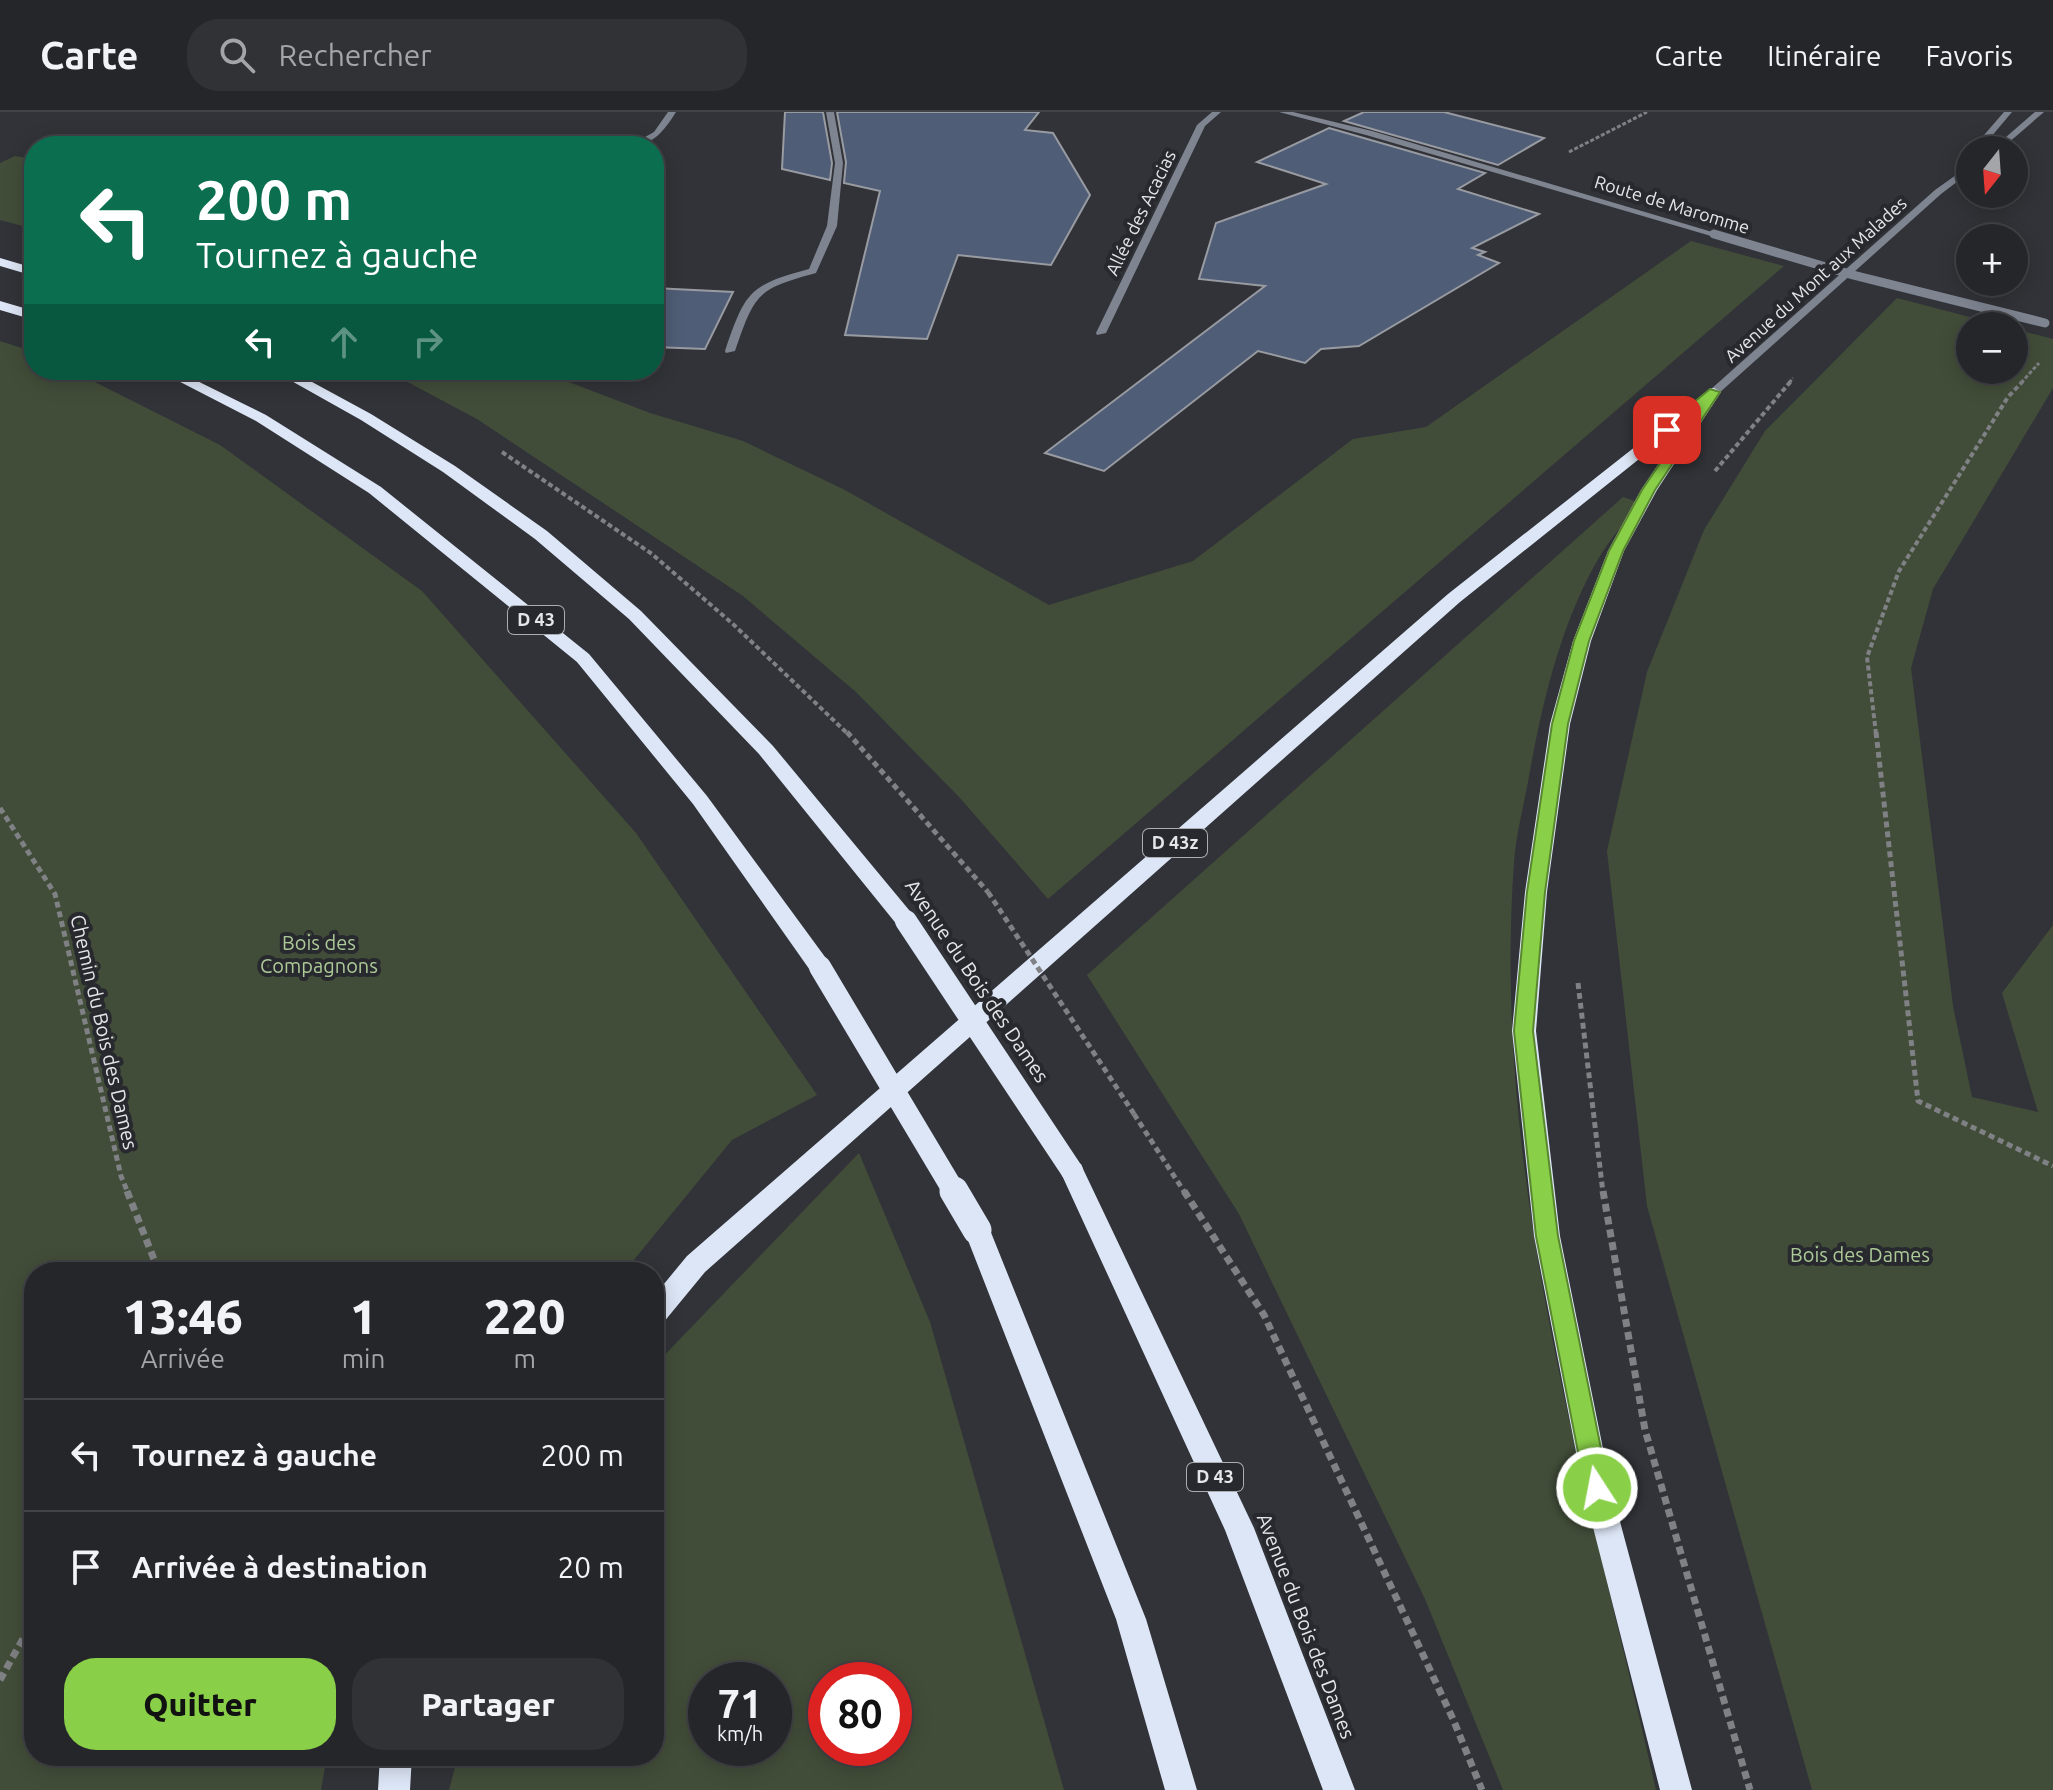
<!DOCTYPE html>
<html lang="fr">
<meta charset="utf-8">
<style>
:root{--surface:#25262a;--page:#313236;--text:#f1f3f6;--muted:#a3a5a8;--line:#424347;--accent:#89cf48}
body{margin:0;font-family:Ubuntu,sans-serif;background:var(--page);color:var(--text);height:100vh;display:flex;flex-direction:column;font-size:30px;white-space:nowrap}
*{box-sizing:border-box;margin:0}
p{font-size:26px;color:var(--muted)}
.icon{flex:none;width:44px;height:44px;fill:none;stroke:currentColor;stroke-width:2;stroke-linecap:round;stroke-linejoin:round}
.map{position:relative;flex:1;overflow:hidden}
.panel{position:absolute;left:24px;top:1150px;width:640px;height:504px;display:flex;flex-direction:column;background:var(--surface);border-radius:32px;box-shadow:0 4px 20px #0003,0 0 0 2px var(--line)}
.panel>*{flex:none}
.guide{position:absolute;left:24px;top:24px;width:640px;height:244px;border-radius:32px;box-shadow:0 4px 20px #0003,0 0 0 2px var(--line);background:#0b6e4f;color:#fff;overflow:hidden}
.needle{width:52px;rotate:197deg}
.buttons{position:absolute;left:1956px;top:24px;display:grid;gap:16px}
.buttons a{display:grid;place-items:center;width:72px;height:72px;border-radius:50%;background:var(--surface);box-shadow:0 4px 20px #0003,0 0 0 2px var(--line);font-size:40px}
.speed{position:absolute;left:688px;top:1550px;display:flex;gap:16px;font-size:40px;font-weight:700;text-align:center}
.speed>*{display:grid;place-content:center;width:104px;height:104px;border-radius:50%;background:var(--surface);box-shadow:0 4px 20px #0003,0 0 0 2px var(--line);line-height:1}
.speed small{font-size:20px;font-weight:400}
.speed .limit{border:12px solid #d22;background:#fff;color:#111}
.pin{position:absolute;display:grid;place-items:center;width:68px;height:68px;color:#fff;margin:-34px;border-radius:16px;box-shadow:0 4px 12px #0006}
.me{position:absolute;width:88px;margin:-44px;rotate:349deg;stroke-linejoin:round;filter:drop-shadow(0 0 6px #0008)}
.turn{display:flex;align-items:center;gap:28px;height:168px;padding:0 40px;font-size:36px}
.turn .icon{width:104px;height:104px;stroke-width:2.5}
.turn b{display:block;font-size:56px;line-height:68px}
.lanes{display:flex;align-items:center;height:76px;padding:0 40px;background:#0003;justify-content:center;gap:40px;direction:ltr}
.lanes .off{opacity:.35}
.eta{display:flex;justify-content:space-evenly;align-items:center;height:136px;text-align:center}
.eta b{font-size:48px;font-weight:800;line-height:56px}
.action{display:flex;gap:16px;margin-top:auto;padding:16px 40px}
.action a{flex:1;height:92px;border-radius:32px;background:var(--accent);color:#111;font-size:32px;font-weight:800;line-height:92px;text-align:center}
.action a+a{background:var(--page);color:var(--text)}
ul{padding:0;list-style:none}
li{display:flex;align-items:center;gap:24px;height:112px;padding:0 40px;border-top:2px solid var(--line)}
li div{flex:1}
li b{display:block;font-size:30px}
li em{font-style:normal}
header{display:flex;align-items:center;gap:48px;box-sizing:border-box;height:112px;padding:0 40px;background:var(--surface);border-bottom:2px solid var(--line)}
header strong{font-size:38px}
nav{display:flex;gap:44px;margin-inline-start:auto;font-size:28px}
.search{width:560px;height:72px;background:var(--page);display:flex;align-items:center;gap:20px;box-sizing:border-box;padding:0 28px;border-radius:32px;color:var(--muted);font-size:30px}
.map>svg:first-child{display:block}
.green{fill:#424d39;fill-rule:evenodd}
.building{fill:#4f5d76;stroke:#989ba1;stroke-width:2}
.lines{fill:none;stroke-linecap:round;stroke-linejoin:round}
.path-far3{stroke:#7f8185;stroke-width:3;stroke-dasharray:4 2;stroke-linecap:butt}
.path-far2{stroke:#7f8185;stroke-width:4;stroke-dasharray:5 3;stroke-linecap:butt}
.path-far1{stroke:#7f8185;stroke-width:5;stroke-dasharray:6 4;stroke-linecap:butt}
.path{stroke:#7f8185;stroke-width:7;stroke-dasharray:8 5;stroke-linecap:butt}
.minor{fill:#7e8591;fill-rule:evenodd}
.tertiary{fill:#7e8591;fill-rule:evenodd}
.trunk{fill:#dde6f6;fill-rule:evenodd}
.path-bridge{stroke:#7f8185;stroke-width:5;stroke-dasharray:6 4;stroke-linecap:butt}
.minor-bridge{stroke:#7e8591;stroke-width:9}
.trunk-bridge-far1{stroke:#dde6f6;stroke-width:22}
.trunk-bridge{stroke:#dde6f6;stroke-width:29}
.route{fill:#89cf48;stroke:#59872f;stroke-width:2}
.labels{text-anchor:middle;stroke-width:8;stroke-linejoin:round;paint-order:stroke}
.far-street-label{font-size:18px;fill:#e5e6e9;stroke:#27292e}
.shield{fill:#27292e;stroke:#acadb1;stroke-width:2}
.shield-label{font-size:18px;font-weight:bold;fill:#e5e6e9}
.park-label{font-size:20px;fill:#acc997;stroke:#27292e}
.street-label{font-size:20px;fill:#e5e6e9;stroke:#27292e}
</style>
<header>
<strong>Carte</strong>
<div class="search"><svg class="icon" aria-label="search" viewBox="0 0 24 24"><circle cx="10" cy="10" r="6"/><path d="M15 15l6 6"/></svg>Rechercher</div>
<nav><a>Carte</a><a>Itinéraire</a><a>Favoris</a></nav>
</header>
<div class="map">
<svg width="2053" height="1678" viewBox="0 0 2053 1678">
<rect width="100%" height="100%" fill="#313338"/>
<path class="green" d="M 15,44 L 34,47 L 34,117 L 0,108 L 0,51 Z
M 1691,129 L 1784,154 L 1048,787 L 960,686 L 856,580 L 743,484 L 477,307 L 385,258 L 540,259 L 650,301 L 743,329 L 845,378 L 1049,493 L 1193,449 L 1353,327 L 1426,315 Z
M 1897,186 L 2004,214 L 1970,214 L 1970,258 L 2014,258 L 2014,217 L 2053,227 L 2053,276 L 1933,477 L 1911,556 L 1953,894 L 1972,985 L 2038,1000 L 2002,881 L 2053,813 L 2053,1678 L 1812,1678 L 1647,1094 L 1607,739 L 1647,560 L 1704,418 L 1765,319 Z
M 0,229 L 34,240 L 34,258 L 71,258 L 220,333 L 422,479 L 636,721 L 817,983 L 732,1028 L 624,1160 L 34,1160 L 34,1644 L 327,1644 L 321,1678 L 0,1678 Z
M 1623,385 L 1640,391 C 1627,408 1611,426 1600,444 C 1562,508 1543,587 1530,659 C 1525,689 1516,721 1514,751 C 1491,1067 1588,1374 1656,1678 L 1503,1678 L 1425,1487 L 1239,1102 L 1087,863 Z
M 859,1041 L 930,1210 L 1064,1678 L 449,1678 L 458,1644 L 654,1644 L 654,1254 ZM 774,1568 L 774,1636 L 706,1636 L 706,1568 ZM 894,1568 L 894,1636 L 826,1636 L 826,1568 Z"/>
<path class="building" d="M 785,0 L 823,0 L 832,51 L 830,68 L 782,57 Z
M 837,0 L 1039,0 L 1025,18 L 1053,21 L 1090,83 L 1051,153 L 958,143 L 927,227 L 845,223 L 880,79 L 844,71 L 846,50 Z
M 1364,0 L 1444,0 L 1544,26 L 1498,53 L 1344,9 Z
M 1329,16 L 1485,61 L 1458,77 L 1539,102 L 1472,136 L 1485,140 L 1478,143 L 1499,151 L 1359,234 L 1321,237 L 1305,251 L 1258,239 L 1104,359 L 1045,341 L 1265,174 L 1199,167 L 1216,111 L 1326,72 L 1257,50 Z
M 654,176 L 733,180 L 705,237 L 654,235 Z"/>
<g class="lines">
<path class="path-far3" d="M 1569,40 L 1647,0
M 1789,271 L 1793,266
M 2021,271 L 2039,251"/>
<path class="path-far2" d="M 502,340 L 652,442 L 734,513 L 848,622
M 1715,359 L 1791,269
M 1876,622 L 1867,545 L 1899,459 L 2008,285 L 2023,269"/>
<path class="path-far1" d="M 847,620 L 988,780
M 1876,620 L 1918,989 L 2053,1054
M 0,696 L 55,782 L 121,1064 L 128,1081
M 1578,871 L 1603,1081
M 1134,1002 L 1185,1081"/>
<path class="path" d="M 127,1079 L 159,1160
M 1184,1079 L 1264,1203 L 1453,1607 L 1482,1678
M 1603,1079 L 1645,1318 L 1750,1678
M 0,1568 L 34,1507"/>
<path class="minor" d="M 668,0 L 676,0 C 664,19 653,34 629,34 L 654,20 Z
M 826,0 L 834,0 L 843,51 L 837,114 L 816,161 C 757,177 755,181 735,239 L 726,241 L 725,239 C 745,181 748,173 809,157 L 827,114 L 835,51 Z
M 1212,0 L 1221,0 L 1205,14 L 1106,221 L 1097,223 L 1096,221 L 1197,13 Z
M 1279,0 L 1293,0 L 1372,19 L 1719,122 L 1711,124 L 1366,23 Z"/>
<path class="tertiary" d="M 2004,0 L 2012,0 L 1980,38 L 1971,38 Z
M 2035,0 L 2044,0 L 2000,38 L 1991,38 Z
M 1970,53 L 1970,60 L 1941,82 L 1718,282 L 1710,282 L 1710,278 L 1935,78 Z"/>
<path class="trunk" d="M 0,146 L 34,156 L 34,164 L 0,154 Z
M 0,189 L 34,199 L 34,208 L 0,198 Z
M 157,258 L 175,258 L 266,303 L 381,375 L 589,542 L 707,684 L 828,849 L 831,855 L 828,861 L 812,861 L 693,692 L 577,550 L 369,381 L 256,309 Z
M 272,258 L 290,258 L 371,302 L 455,354 L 547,419 L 641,499 L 773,634 L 914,804 L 917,809 L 914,814 L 898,814 L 759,642 L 629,507 L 535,427 L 443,360 L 361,308 Z
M 1714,276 L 1721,280 L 1657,378 L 1624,439 L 1591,529 L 1570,612 L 1547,780 L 1536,919 L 1560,1124 L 1611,1376 L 1692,1678 L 1660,1678 L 1583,1376 L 1534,1124 L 1512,919 L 1525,780 L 1550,612 L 1573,529 L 1608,439 L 1641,378 L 1688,308 L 1460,490 L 705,1160 L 663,1211 L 654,1214 L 654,1184 L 687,1144 L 1448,482 L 1692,290 L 1700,289 L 1709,277 Z
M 1072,1049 L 1081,1052 L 1084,1059 L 1254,1416 L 1355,1678 L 1323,1678 L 1225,1418 L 1060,1059 L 1063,1052 Z
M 977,1108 L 986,1111 L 990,1118 L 1146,1507 L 1197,1678 L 1165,1678 L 1116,1507 L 964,1118 L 968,1111 Z
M 380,1644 L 412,1644 L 410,1678 L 378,1678 Z"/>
<path class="path-bridge" d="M 988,780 L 1134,1002"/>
<path class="minor-bridge" d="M 1714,122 L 1853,163 L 2045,211"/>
<path class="trunk-bridge-far1" d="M 906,809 L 1072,1059
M 820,855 L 955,1081"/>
<path class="trunk-bridge" d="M 954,1079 L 977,1118"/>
</g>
<path class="route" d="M 1710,277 L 1720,280 L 1655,378 L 1623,439 L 1589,529 L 1568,612 L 1545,780 L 1533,919 L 1558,1124 L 1609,1376 L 1605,1383 L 1597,1386 L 1589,1383 L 1585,1376 L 1536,1124 L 1514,919 L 1527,780 L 1552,612 L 1574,529 L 1609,439 L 1642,378 L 1692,304 L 1671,320 L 1660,318 Z"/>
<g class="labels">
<g class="far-street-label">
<text transform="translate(1672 93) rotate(17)" y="6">Route de Maromme</text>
<text transform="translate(1141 101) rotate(-64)" y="6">Allée des Acacias</text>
<text transform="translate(1816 168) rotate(-42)" y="6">Avenue du Mont aux Malades</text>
</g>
<g class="shield">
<rect x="508" y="494" width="56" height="28" rx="6"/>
<rect x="1143" y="717" width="64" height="28" rx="6"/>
<rect x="1187" y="1351" width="56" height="28" rx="6"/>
</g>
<g class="shield-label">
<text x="536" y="514">D 43</text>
<text x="1175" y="737">D 43z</text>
<text x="1215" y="1371">D 43</text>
</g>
<g class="park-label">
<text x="319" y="838">Bois des<tspan x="319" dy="23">Compagnons</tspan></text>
<text x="1860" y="1150">Bois des Dames</text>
</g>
<g class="street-label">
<text transform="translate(977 869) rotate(56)" y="7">Avenue du Bois des Dames</text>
<text transform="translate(104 920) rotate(77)" y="7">Chemin du Bois des Dames</text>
<text transform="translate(1306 1514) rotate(69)" y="7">Avenue du Bois des Dames</text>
</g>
</g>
</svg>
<div class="buttons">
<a><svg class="needle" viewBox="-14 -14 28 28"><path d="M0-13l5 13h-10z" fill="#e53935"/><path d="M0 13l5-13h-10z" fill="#a3a5a8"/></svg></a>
<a>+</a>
<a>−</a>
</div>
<div class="speed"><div>71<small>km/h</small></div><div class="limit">80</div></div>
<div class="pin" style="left:1667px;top:318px;background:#d93025"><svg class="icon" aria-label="arrive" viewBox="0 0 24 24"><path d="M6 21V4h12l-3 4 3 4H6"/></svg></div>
<svg class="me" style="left:1597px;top:1376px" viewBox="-20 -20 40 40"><circle r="17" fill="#89cf48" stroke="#fff" stroke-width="3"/><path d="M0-11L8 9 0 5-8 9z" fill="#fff"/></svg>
<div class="guide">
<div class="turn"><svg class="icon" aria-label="left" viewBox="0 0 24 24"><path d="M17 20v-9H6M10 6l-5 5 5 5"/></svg><div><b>200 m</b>Tournez à gauche</div></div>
<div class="lanes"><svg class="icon" aria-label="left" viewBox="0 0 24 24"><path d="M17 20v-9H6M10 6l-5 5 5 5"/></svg><svg class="icon off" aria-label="ahead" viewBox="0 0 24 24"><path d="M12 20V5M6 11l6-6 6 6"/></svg><svg class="icon off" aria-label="right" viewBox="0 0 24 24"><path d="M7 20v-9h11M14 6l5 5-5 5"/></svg></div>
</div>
<section class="panel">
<div class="eta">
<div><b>13:46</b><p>Arrivée</p></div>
<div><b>1</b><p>min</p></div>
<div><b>220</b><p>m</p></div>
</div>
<ul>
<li><svg class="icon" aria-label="left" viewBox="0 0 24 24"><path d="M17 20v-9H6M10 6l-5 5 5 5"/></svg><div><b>Tournez à gauche</b></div><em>200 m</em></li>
<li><svg class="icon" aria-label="arrive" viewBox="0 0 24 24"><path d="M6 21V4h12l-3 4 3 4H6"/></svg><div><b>Arrivée à destination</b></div><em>20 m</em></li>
</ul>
<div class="action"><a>Quitter</a><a>Partager</a></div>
</section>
</div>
